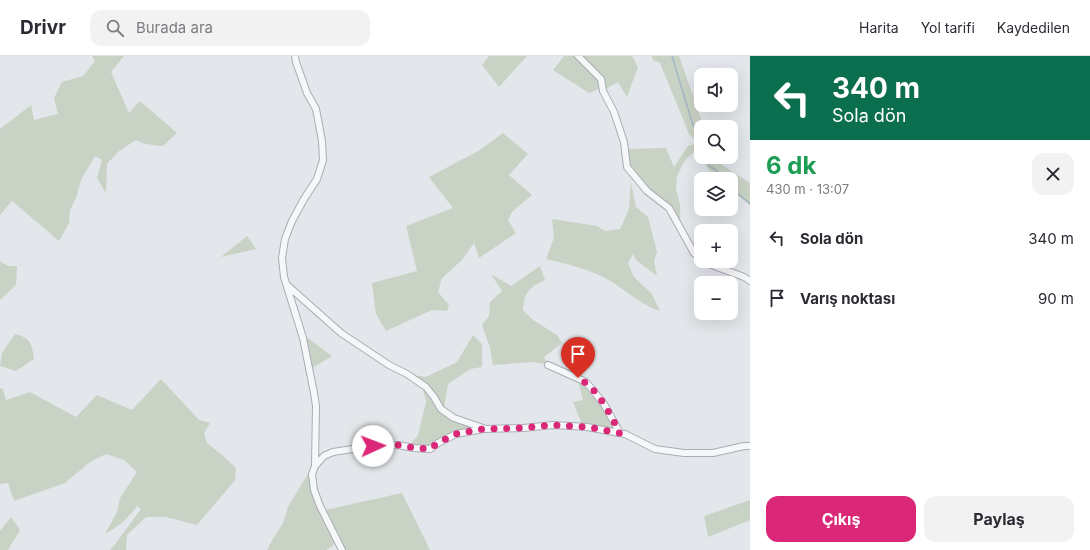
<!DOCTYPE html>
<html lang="tr">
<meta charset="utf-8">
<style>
:root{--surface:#fff;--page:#f2f2f3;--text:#2b2b33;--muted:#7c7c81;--line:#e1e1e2;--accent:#db2777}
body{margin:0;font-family:Inter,sans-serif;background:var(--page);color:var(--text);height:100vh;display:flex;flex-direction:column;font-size:15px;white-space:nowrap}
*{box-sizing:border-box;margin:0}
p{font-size:13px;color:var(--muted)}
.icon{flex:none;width:22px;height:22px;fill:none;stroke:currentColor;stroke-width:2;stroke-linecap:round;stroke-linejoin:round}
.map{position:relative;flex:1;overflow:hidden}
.panel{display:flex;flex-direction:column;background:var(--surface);width:340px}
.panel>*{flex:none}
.hud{background:#0b6e4f;color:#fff;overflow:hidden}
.controls{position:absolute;left:694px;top:12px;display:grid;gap:8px}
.controls a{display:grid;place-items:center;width:44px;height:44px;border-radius:8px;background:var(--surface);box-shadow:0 4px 16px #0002;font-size:20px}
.pin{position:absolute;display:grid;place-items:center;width:34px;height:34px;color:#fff;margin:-41px -17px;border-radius:50% 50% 50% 0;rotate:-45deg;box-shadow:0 0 4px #0007}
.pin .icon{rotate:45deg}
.me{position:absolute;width:44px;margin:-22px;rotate:88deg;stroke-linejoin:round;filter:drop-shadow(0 0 3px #0008)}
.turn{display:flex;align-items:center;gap:14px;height:84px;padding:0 16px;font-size:18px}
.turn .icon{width:52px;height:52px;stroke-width:2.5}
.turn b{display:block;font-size:28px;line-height:34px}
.round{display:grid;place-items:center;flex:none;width:42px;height:42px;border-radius:12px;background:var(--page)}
.summary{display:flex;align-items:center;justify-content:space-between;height:68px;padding:0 16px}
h1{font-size:24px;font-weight:700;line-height:30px;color:#1e9e55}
.action{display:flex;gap:8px;margin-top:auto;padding:8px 16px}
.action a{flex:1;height:46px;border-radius:12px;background:var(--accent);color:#fff;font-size:16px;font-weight:700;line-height:46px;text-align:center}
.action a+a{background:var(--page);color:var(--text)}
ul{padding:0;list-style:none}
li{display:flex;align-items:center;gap:12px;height:60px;padding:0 16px}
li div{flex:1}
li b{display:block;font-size:15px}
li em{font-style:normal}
header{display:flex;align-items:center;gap:24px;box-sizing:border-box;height:56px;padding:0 20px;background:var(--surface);border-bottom:1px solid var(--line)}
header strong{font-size:19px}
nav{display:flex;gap:22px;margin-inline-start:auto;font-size:14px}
.search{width:280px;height:36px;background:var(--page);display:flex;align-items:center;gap:10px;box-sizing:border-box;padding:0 14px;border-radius:12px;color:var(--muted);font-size:15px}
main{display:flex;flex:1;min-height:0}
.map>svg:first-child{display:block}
.green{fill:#c9d3c5}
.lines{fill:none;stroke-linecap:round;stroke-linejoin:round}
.stream{stroke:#a3b5c6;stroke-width:1.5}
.street-casing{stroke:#a9adb4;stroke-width:8}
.street{stroke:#f6f7f9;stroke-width:6}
.route{stroke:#db2777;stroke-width:7;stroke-dasharray:0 12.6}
</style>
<header>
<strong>Drivr</strong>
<div class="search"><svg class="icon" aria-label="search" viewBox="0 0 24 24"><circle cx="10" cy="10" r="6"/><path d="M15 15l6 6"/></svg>Burada ara</div>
<nav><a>Harita</a><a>Yol tarifi</a><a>Kaydedilen</a></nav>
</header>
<main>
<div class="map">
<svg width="750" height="494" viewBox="0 0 750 494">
<rect width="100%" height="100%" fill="#e3e6ea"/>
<path class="green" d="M 92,0 L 124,0 L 111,16 L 129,57 L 140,45 L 177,77 L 163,90 L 145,88 L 136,84 L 119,95 L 107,108 L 106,137 L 97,122 L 102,104 L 95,100 L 81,124 L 76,142 L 70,154 L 69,167 L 59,185 L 12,145 L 0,159 L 0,73 L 31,49 L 34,64 L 58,58 L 54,42 L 62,26 L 83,20 L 95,5 Z
M 489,0 L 527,0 L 499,31 L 482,9 Z
M 564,0 L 574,0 L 577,2 L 598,23 L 601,32 L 589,37 L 553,14 Z
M 582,0 L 632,0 L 638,11 L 627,41 L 618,26 L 606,33 L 603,22 Z
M 652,0 L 679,0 L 704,71 L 701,71 L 701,101 L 695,95 L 685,104 L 677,120 L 676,133 L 680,149 L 681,175 L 669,152 L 647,135 L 627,111 L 625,93 L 666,92 L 674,111 L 688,90 L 698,87 L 689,78 L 660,7 L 653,4 Z
M 503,77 L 528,98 L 509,119 L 532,139 L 512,156 L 508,164 L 516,177 L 479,202 L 474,187 L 462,204 L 442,222 L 438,236 L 449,249 L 447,255 L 432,254 L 386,275 L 376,258 L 372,227 L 417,215 L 406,170 L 453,152 L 429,121 L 480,94 Z
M 701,101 L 714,101 L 716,105 L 750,127 L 750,148 L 731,132 L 731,123 C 712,123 710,116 701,101 Z
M 631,126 L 636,151 L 648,161 L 657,196 L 654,205 L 657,220 L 636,204 L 633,198 L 628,207 L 634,221 L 652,238 L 660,255 C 639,248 624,232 605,222 C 586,212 566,208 546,203 L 554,182 L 552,163 L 597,170 L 605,175 L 620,173 L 629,153 Z
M 247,180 L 256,193 L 221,201 Z
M 0,205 L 8,210 L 17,210 L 16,229 L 0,244 Z
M 540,210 L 545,224 C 530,231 524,236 523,254 L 533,264 L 557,279 L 562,287 L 544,301 L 547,307 L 545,308 L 531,306 L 493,309 L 490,292 L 482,269 L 489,260 L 490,246 L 502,235 L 491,218 L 511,230 Z
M 15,278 C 31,282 32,288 34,303 L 16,315 L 0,310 L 2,297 Z
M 302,278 L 332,300 L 309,314 Z
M 473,279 L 482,288 L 482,311 L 470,313 L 448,328 L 444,352 L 412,319 L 426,321 L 457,306 Z
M 161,323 L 199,364 L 210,367 L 204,377 L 207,387 L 222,399 L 236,412 L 235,424 L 197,469 L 166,461 L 146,461 L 127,479 L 126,494 L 110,494 L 116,487 L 141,453 L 137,450 C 128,463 118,471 105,478 L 117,456 L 120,442 L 137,416 L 124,404 L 106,398 L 90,406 L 65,427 L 14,445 L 8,427 L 0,428 L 0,332 L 3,333 L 6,344 L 30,336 L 76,361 L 97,339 L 132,354 Z
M 578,325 C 596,335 606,357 616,374 L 582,368 L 573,346 L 583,344 Z
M 422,330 L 453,363 L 473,372 C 455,375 444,377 430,391 L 409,390 L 418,379 L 426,346 Z
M 312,411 L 311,420 L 335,488 L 326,494 L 267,494 L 274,481 L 283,467 L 288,451 Z
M 402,437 L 430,494 L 345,494 L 342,489 L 325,454 Z
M 750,444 L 750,464 L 708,481 L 704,460 Z
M 11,461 L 20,474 L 8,494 L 0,494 L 0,475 Z"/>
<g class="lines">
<path class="stream" d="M 672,0 L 692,66 L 701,87
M 707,101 L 709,110 L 716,114 L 721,123
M 731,132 L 750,148"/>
<defs>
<path id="street" d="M 295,0 L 296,6 L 307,37 L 316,53 L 322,85 L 323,104 L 317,123 L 304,143 L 292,165 L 285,183 L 282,202 L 284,221 L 303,282 L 314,337 L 316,350 L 315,410
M 578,0 L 601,23 L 603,35 L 614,56 L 624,86 L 627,111 L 647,135 L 669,152 L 694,197 L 701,202
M 705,205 L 709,208 L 744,221 L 750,225
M 287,229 L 341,277 L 389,309 L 407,318 L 426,331 L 434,341 L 441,353 L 454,362 L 483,372
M 548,309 L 586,326 L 604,348 L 620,377
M 342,494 L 320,450 L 314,434 L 312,418 L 315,410 L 324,400 L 333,396 L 373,390 L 398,389 L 414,392 L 430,393 L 438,387 L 456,378 L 483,373 L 523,372 L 553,369 L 587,371 L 625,378 L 655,393 L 684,397 L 713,397 L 744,390 L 750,390"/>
</defs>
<use href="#street" class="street-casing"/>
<use href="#street" class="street"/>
</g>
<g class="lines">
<path class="route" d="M 373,390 L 398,389 L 414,392 L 430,393 L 438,387 L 456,378 L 483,373 L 523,372 L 553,369 L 587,371 L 620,377 C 609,357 599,333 578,322"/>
</g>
</svg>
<div class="controls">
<a><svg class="icon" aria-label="sound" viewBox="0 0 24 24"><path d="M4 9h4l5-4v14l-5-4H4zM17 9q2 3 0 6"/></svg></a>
<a><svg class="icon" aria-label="search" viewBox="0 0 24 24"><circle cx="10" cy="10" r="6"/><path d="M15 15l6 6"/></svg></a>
<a><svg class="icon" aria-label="layers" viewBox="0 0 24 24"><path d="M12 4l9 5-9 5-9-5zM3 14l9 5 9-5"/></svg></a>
<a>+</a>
<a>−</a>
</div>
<div class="pin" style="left:578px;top:322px;background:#d93025"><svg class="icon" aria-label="arrive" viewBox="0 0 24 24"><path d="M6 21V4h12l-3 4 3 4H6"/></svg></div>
<svg class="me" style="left:373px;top:390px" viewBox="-20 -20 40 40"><circle r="19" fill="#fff"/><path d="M0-13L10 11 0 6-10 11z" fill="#db2777"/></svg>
</div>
<section class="panel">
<div class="hud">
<div class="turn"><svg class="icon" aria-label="left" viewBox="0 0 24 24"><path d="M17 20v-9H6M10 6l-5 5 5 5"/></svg><div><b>340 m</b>Sola dön</div></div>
</div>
<div class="summary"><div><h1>6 dk</h1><p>430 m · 13:07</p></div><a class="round"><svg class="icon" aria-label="close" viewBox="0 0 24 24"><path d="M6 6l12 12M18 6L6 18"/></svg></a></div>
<ul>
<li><svg class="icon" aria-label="left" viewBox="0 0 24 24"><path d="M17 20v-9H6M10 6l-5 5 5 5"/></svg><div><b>Sola dön</b></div><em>340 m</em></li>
<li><svg class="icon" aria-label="arrive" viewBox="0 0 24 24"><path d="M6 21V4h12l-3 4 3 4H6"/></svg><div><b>Varış noktası</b></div><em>90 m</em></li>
</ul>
<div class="action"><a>Çıkış</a><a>Paylaş</a></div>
</section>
</main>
